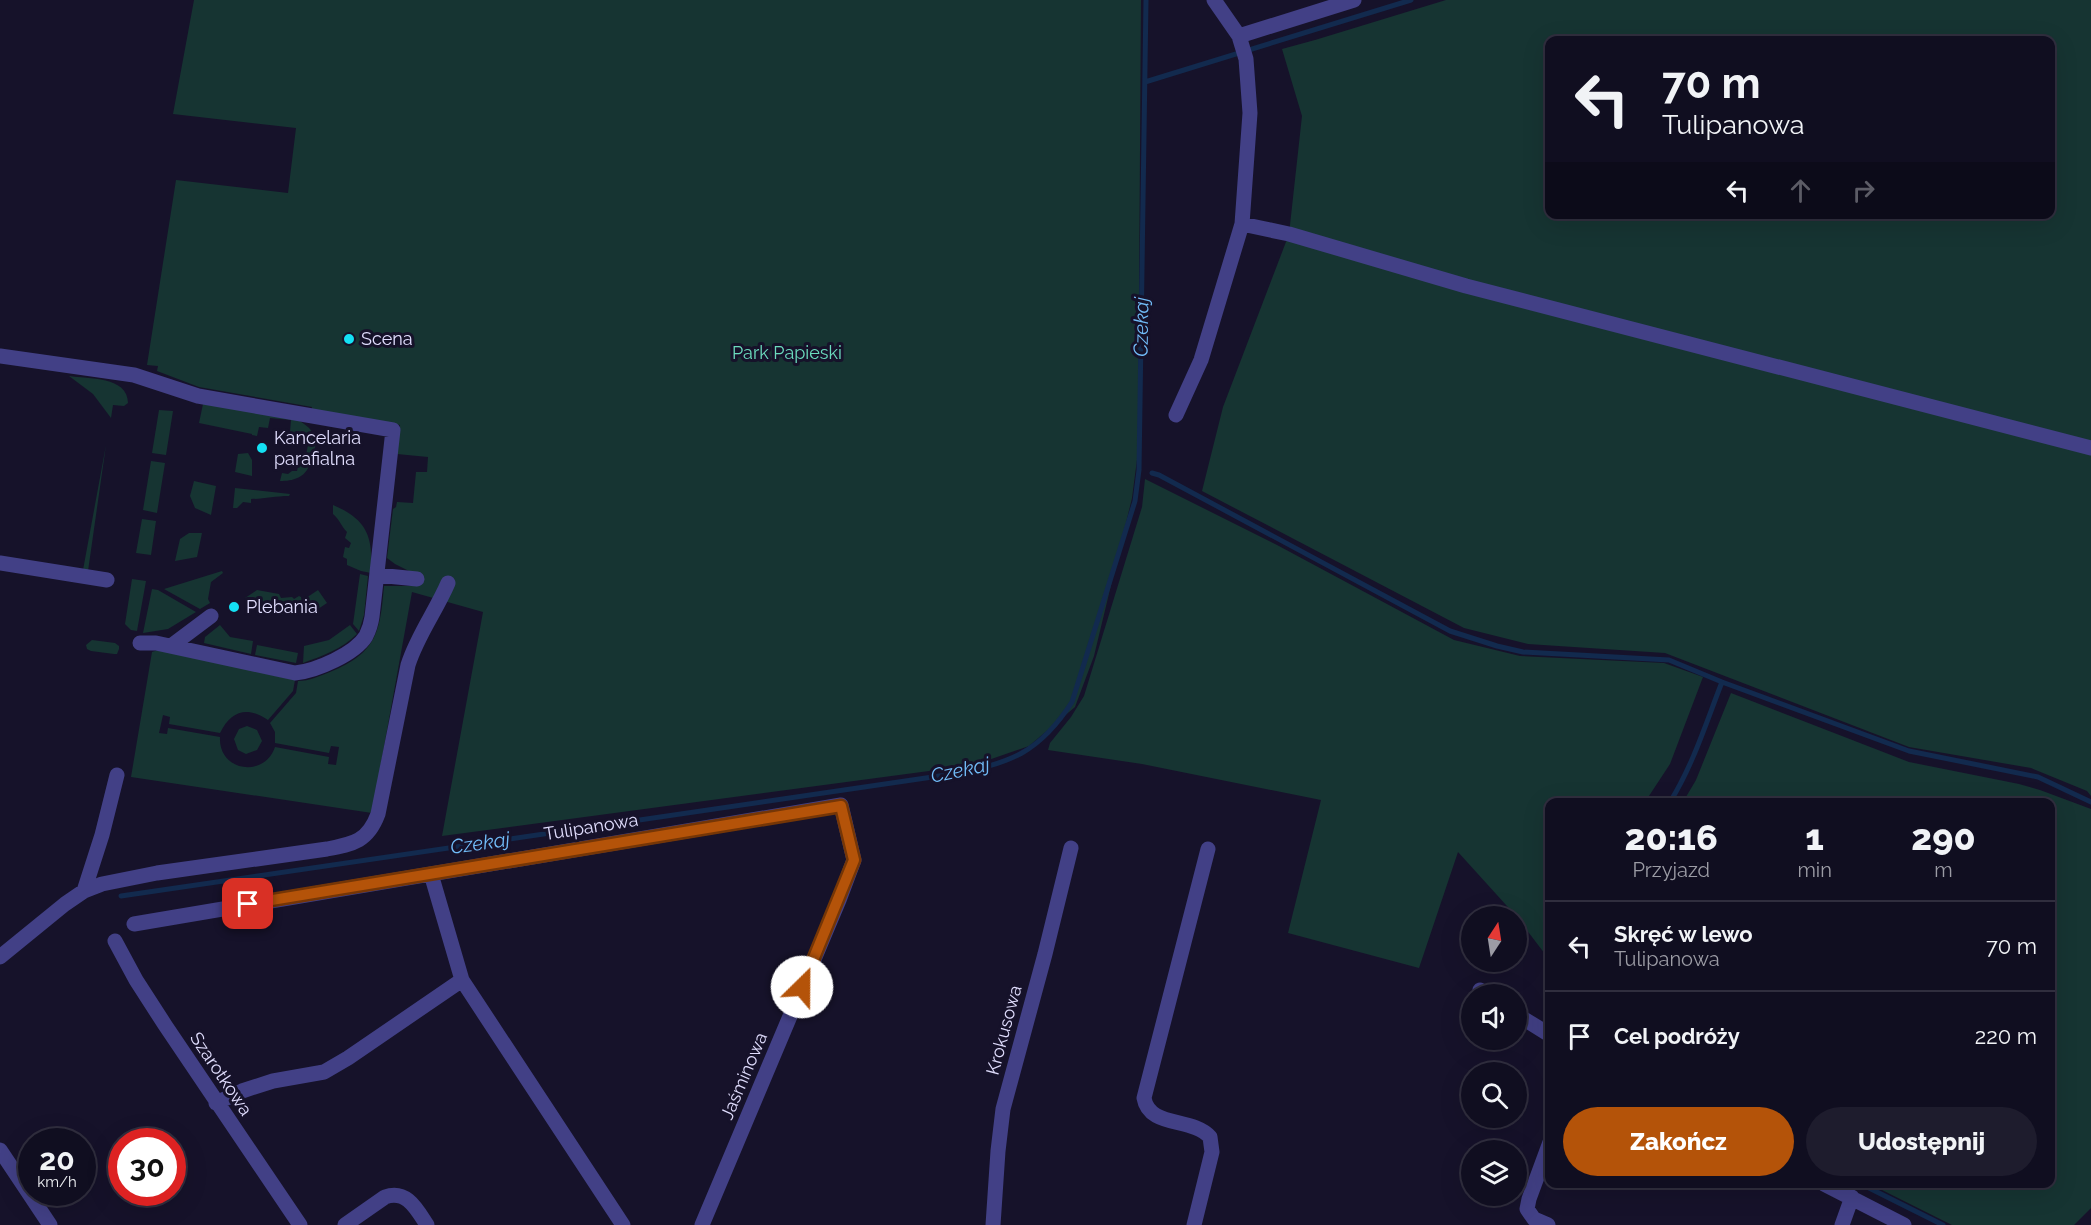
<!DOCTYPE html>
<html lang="pl">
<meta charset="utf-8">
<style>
:root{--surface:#100e20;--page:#1e1c2d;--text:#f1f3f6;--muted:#9c9ca5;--line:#302e3e;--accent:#b45309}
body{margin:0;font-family:Raleway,sans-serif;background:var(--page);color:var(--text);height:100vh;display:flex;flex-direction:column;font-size:22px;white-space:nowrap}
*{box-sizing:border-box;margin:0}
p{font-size:20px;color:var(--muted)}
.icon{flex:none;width:33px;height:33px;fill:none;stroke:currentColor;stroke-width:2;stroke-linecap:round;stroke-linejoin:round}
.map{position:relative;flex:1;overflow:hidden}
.panel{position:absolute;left:1545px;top:798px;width:510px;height:390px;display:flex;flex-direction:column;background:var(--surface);border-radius:12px;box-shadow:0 6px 24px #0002,0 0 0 2px var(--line)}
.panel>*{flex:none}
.banner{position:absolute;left:1545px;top:36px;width:510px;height:183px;border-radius:12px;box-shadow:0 6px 24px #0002,0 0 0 2px var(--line);background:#100e20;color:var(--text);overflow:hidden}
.needle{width:39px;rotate:12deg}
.tools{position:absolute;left:1461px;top:906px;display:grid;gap:12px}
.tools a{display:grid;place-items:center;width:66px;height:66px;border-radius:50%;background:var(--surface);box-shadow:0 6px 24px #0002,0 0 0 2px var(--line);font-size:30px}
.speed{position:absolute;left:18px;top:1128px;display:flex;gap:12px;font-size:30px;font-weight:700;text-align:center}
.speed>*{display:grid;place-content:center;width:78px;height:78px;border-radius:50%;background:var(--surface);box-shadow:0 6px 24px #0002,0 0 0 2px var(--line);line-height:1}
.speed small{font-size:15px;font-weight:400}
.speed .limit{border:9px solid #d22;background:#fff;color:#111}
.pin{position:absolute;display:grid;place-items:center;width:51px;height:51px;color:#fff;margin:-26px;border-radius:12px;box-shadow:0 3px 9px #0006}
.me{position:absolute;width:66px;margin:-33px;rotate:23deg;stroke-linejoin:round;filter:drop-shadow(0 0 4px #0008)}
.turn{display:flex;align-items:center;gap:21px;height:126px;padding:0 18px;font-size:27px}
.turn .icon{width:78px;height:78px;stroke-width:2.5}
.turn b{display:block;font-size:42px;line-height:51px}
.lanes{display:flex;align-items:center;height:57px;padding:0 18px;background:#0003;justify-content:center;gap:30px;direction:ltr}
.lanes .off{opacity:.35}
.eta{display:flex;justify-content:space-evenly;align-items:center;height:102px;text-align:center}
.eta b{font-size:36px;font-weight:800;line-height:42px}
.button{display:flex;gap:12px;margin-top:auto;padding:12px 18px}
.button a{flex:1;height:69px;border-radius:36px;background:var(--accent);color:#fff;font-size:24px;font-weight:800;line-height:69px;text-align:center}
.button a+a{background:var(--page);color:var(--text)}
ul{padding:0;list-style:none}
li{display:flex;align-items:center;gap:18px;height:90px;padding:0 18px;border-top:2px solid var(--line)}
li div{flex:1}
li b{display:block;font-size:22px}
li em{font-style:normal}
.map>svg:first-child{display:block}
.green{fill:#163432;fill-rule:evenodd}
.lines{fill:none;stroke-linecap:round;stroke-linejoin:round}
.stream{stroke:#122a4e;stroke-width:5}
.minor{stroke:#424086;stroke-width:15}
.route-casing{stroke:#753606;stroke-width:15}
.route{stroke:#b45309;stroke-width:10}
.poi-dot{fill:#14e0f3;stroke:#16122a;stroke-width:2}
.labels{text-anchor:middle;stroke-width:6;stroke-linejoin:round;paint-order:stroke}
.poi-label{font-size:18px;fill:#e0ddfd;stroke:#16122a;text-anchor:start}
.park-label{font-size:18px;fill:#6bdbbd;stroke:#16122a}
.street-label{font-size:18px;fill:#e0ddfd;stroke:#16122a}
.water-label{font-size:20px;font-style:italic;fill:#71bcf8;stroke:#16122a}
</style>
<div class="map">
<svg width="2091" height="1225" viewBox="0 0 2091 1225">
<rect width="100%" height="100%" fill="#16122a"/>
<path class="green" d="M 194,0 L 1141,0 L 1138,452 L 1132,498 L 1094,656 L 1075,707 L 1029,746 L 974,765 L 442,836 L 483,612 L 412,592 L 372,813 L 131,777 L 152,652 L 158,650 L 295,680 L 293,691 L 268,720 C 248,706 231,710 220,733 L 169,724 L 170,717 L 163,715 L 159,733 L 167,734 L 168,728 L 220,737 C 218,771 264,779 275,747 L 329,757 L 328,764 L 336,765 L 339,747 L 331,746 L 329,753 L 275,743 L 275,732 L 270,723 L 296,693 L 298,681 C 309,681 320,676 330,672 C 377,653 380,632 384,586 L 413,586 L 415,574 L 395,564 L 387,558 L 393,509 L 396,507 L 397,502 L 413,503 L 416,472 L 427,472 L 428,457 L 397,454 L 400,425 L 312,411 L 312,407 L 199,387 L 157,371 L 158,366 L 147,365 L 176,180 L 288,193 L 296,128 L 173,114 Z
M 1446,0 L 2091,0 L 2091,796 L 2087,791 L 2031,768 L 1909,747 L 1665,653 L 1528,644 L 1464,628 L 1202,491 L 1223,407 L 1289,234 L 1302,116 L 1282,49 L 1315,40 ZM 1550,40 L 2050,40 L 2050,214 L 1550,214 Z
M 69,376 C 88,379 128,376 128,403 L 124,406 L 113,405 L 111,418 L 93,394 Z
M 203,404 C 232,408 263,410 291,417 C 298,419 309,426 313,433 C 318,443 314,455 310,464 C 305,478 293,481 280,481 L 282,473 L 288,474 L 292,471 L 297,471 L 301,455 L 306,455 L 308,445 L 305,441 L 306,436 L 290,432 L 291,420 L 270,418 L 268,428 L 259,427 L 257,436 L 252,435 L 252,434 L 199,423 Z
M 159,410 L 173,411 L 166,455 L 152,453 Z
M 106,445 L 88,571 L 83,570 Z
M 248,453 L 252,460 L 252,476 L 235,472 L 238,454 Z
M 151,461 L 165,463 L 157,513 L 143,510 Z
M 1145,479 L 1277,545 L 1454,640 L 1520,656 L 1664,663 L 1703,677 L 1670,764 L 1645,802 L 1550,802 L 1550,947 L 1545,954 L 1516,916 L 1458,852 L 1419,968 L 1288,933 L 1321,800 L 1142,764 L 1048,750 L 1050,743 L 1071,717 L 1084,696 L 1142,507 Z
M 194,481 L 216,486 L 211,515 L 195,508 L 190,496 Z
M 235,488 L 290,494 L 289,496 C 275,496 264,499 251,499 L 251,503 L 243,502 L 237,508 L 233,508 Z
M 333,505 C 368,520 373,537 371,573 L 361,571 L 347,565 L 347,559 L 343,557 L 345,547 L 349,548 L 351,543 L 345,538 L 347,532 C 341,526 340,520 333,514 Z
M 142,519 L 156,521 L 151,555 L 136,553 Z
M 189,533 L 202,533 L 197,557 L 175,561 L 180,539 Z
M 222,571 L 223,573 L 211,582 L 208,599 L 210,603 L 200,609 L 164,589 Z
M 360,574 L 368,576 L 364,615 L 359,631 L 353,624 Z
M 132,579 L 146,581 L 137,631 L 131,630 L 125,624 Z
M 152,589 L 158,590 L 196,612 L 168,629 L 143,633 Z
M 257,590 L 279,594 L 281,598 L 292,597 L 294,599 L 299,596 L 301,597 L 302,606 L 298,610 L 284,608 L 283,615 L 275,614 L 272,608 L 249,604 L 245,598 Z
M 318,590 L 327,603 L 318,609 L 306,604 L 306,598 Z
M 220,625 L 230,637 L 253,641 L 251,654 L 204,643 L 205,637 Z
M 350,625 L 357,634 C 342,649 322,656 303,663 L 304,646 L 329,640 Z
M 92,640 L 115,643 L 119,646 L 119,649 L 117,654 L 114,654 L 91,651 L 87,649 L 86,645 Z
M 257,645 L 298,653 L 296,663 L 255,655 Z
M 1731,693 L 1909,762 L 2019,784 L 2040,790 L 2091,809 L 2091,1208 L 2074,1225 L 1952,1225 L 1870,1184 L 2050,1184 L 2050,802 L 1683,802 L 1696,780 Z
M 247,726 L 257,730 L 262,741 L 257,750 L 246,754 L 238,750 L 234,739 L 239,729 Z"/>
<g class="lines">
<path class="stream" d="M 1145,82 L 1411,0
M 1152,473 L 1159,475 L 1450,631 L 1497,646 L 1523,652 L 1669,660 L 1722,682 L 1909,751 L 2038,777 L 2091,802
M 1670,802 C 1693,765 1706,723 1722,682
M 121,896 L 953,774 C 1010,764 1040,752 1072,702 L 1135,501 L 1139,470 L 1146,0
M 1861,1184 L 1943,1225"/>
<path class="minor" d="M 1239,36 L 1354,0
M 1242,224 L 1289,234 L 1466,286 L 2091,448
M 0,356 L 134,375 L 198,396 L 393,430 L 372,617 C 371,624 369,630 366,636 C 355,654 316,671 295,673 L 156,643 L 140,643
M 1176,415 L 1201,360 L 1242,224 L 1250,113 L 1246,59 L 1239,36 L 1214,0
M 0,563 L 107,580
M 377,575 L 417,579
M 171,646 L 211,616
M 431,874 L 462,980 L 623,1225
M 84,891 L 102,835 L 117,775
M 134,924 L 841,805 L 854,860 L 839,900 L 702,1225
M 115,941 L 136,980 L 165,1025 L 300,1225
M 0,957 L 65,904 L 84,891 L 102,884 L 157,873 L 327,849 C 354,844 368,841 378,814 L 408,665 C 417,636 436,611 448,583
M 1480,990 L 1487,994
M 1516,1014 L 1550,1035
M 216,1103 L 242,1091 L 273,1081 L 324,1072 L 348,1058 L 462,980
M 0,1150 L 50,1225
M 1824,1184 L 1904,1225
M 345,1225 L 385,1197 C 407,1189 417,1210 427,1225
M 993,1225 L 998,1151 L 1003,1109 L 1045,954 L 1071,848
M 1194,1225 L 1212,1152 L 1210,1137 C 1192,1117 1149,1128 1144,1098 L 1208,849
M 1548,1225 L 1534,1219 L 1527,1209 L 1529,1199 L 1550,1142
M 1842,1225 L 1852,1197"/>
</g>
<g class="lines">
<defs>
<path id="route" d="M 248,904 L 841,806 L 854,860 L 802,987"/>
</defs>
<use href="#route" class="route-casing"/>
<use href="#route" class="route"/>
</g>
<g class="poi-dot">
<circle cx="349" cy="339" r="6"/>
<circle cx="262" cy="448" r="6"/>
<circle cx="234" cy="607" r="6"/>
</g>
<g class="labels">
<g class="poi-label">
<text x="361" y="345">Scena</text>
<text x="274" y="444">Kancelaria<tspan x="274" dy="21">parafialna</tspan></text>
<text x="246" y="613">Plebania</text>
</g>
<g class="park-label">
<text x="787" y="359">Park Papieski</text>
</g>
<g class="street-label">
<text transform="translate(591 827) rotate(-9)" y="6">Tulipanowa</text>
<text transform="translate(1004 1030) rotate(-75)" y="6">Krokusowa</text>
<text transform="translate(221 1074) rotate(56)" y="6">Szarotkowa</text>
<text transform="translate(744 1076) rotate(-67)" y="6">Jaśminowa</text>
</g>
<g class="water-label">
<text transform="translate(1141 327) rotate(-89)" y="7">Czekaj</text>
<text transform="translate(960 770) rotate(-12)" y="7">Czekaj</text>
<text transform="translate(480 843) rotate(-8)" y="7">Czekaj</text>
</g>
</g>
</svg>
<div class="tools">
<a><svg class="needle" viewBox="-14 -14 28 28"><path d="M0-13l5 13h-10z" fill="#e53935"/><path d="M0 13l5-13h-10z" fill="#9c9ca5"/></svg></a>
<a><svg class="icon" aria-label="sound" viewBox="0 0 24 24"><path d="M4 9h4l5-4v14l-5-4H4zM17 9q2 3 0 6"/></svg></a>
<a><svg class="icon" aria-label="search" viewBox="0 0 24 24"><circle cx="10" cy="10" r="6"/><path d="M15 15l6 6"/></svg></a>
<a><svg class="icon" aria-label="layers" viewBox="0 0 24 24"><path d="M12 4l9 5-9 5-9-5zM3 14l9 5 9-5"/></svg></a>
</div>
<div class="speed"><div>20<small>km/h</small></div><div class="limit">30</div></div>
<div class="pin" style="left:248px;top:904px;background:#d93025"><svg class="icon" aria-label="arrive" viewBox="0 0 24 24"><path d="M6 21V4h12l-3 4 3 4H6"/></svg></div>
<svg class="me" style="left:802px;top:987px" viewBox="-20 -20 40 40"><circle r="19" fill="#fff"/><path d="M0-13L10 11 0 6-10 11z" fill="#b45309"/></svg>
<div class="banner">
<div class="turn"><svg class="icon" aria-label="left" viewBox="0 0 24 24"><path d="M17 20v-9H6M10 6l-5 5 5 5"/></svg><div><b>70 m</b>Tulipanowa</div></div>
<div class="lanes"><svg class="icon" aria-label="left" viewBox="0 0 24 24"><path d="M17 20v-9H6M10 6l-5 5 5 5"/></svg><svg class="icon off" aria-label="ahead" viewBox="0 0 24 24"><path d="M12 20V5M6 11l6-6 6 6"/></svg><svg class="icon off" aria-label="right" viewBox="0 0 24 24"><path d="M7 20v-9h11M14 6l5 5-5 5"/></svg></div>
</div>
<section class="panel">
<div class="eta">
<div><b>20:16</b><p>Przyjazd</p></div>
<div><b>1</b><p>min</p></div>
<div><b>290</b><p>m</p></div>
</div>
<ul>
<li><svg class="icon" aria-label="left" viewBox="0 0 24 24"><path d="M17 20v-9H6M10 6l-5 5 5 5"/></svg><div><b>Skręć w lewo</b><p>Tulipanowa</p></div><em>70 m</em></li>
<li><svg class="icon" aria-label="arrive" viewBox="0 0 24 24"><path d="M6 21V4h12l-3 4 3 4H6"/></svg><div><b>Cel podróży</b></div><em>220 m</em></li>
</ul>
<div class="button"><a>Zakończ</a><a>Udostępnij</a></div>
</section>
</div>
